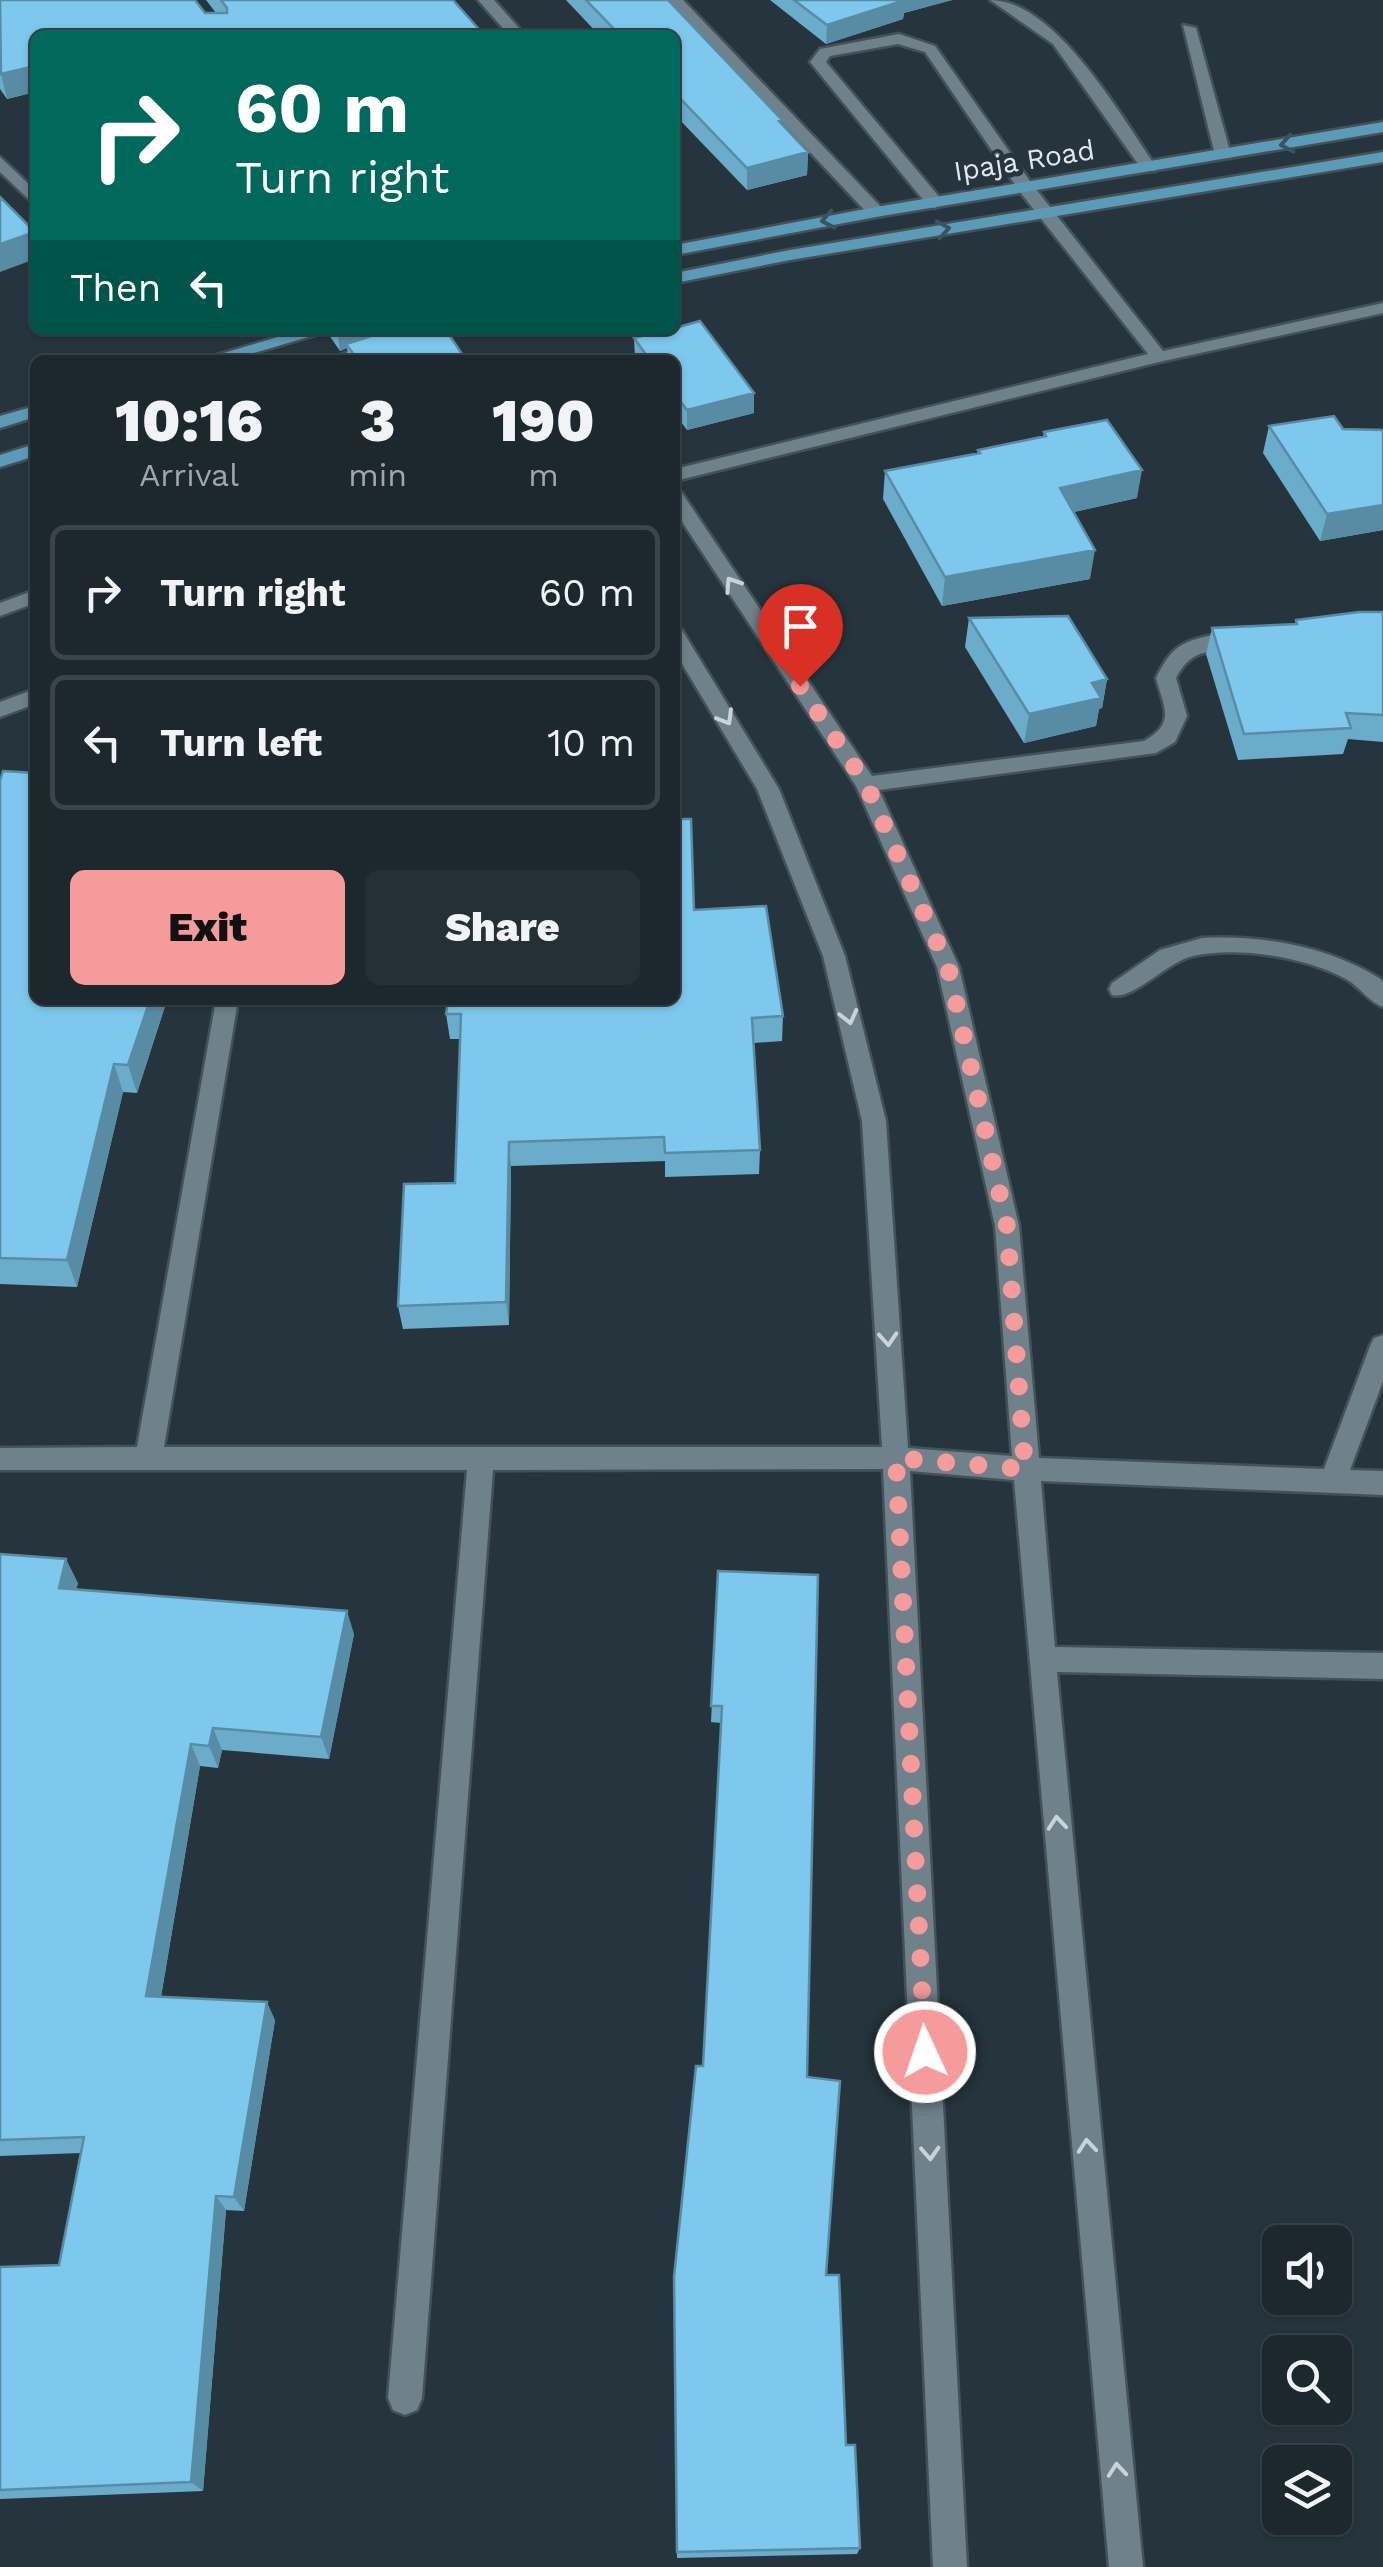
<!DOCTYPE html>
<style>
:root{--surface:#1c282e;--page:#253036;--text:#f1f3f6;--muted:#a0a6aa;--line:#3a444a;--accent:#f59b9b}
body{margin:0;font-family:"Work Sans",sans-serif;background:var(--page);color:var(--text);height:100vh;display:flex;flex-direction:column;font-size:38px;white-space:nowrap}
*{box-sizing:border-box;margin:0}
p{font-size:32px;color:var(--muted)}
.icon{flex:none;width:55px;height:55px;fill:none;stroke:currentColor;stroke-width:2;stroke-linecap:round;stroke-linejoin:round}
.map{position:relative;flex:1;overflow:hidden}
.side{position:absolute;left:30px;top:355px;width:650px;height:650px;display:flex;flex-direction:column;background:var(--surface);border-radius:15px;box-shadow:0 2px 8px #0004,0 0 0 2px var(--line)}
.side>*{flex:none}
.hud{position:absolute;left:30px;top:30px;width:650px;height:305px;border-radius:15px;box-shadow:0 2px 8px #0004,0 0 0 2px var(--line);background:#00695c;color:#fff;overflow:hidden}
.tools{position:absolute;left:1262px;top:2225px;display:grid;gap:20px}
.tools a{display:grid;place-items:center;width:90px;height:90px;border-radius:15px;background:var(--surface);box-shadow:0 2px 8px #0004,0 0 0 2px var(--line);font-size:50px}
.pin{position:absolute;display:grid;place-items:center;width:85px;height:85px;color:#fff;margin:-102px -42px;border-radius:50% 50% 50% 0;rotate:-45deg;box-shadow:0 0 10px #0007}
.pin .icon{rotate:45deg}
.me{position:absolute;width:110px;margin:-55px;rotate:357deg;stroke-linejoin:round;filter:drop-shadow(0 0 8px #0008)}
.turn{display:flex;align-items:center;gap:35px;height:210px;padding:0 40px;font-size:45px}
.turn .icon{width:130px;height:130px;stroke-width:2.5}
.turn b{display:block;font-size:70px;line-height:85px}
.then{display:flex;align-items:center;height:95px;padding:0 40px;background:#0003;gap:20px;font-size:38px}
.eta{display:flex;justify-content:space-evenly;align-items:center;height:170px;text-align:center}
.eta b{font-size:60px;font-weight:800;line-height:70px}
.primary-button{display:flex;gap:20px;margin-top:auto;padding:20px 40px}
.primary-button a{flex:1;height:115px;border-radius:15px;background:var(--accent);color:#111;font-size:40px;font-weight:800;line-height:115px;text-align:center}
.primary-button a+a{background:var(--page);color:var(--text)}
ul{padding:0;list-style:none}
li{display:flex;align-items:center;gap:30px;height:135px;margin:0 20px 15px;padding:0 20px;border:5px solid var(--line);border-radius:15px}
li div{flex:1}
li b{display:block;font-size:38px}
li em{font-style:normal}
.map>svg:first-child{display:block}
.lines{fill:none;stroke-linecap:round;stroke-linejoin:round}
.minor-casing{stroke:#445258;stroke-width:5}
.major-casing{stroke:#445258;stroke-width:5}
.minor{fill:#6f818a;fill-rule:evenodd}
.major{fill:#5c9bb8;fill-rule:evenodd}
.wall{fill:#6caccb}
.shaded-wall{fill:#588ca5}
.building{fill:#7dc8ec;stroke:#588ca5;stroke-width:2.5}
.oneway{stroke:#365462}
.oneway2{stroke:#c9d3d9}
.route{stroke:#f59b9b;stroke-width:18;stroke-dasharray:0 32.4}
.labels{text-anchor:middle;stroke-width:10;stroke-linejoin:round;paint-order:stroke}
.far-street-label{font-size:28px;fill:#dfe8ed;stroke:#26353d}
</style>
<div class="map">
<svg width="1383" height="2567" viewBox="0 0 1383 2567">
<rect width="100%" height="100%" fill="#26353d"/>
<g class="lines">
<defs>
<path id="minor" d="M 478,0 L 494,0 L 525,35 L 509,35 Z
M 667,0 L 683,0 L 882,208 L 882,216 L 870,216 Z
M 990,0 C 1056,0 1122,118 1157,168 L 1155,171 L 1143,171 L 1053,44 Z
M 1183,25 L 1196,28 L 1231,155 L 1229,158 L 1215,155 Z
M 899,34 L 935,46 L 1032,184 L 1163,351 L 1383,303 L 1383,313 L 1159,362 L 675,481 L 675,469 L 1148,354 L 1020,192 L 925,52 L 898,44 L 830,56 L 826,62 L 941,199 L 943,203 L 935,208 L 929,207 L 810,62 L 820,49 Z
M 0,157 L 35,190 L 35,205 L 0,172 Z
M 675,491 L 682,493 L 872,776 L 1144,741 C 1176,723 1164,708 1156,678 C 1162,666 1169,653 1180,646 C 1196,636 1236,628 1249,641 C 1225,662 1198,636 1176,678 L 1187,716 L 1175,742 L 1156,753 L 879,790 L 959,967 L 1019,1226 L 1039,1458 L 1324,1469 L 1370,1346 L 1374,1338 L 1383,1335 L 1383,1381 L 1350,1470 L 1383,1471 L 1383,1495 L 1041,1481 L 1055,1647 L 1383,1653 L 1383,1679 L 1057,1672 L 1143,2567 L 1109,2567 L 1014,1480 L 910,1471 L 967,2567 L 933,2567 L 883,1469 L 493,1470 L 422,2398 L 417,2410 L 405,2415 L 393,2410 L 388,2398 L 467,1470 L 0,1470 L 0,1448 L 137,1447 L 216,1000 L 238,1000 L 164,1447 L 882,1447 L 862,1121 L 823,956 L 757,789 L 675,652 L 675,628 L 682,630 L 779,789 L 845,956 L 886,1121 L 908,1448 L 1012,1456 L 995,1226 L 937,967 L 856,786 L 675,511 Z
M 35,590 L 35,603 L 0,616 L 0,603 Z
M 35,689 L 35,704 L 0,717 L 0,702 Z
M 1202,938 C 1262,935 1327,946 1379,978 L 1383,982 L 1383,1007 C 1369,1002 1360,987 1346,979 C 1305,957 1239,946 1193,956 C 1168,961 1133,1001 1112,995 L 1109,989 L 1112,983 L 1160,950 Z"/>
<path id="major" d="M 1383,122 L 1383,132 L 876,217 L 675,255 L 675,245 L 876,207 Z
M 1383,152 L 1383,162 L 790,260 L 675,283 L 675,273 L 790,250 Z
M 302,330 L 332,330 L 230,360 L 200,360 Z
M 415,330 L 443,330 L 352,360 L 324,360 Z
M 35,406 L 35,417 L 0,428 L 0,416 Z
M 35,444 L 35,456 L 0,467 L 0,455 Z"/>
</defs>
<use href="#minor" class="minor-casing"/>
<use href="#major" class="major-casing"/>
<use href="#minor" class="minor"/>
<use href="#major" class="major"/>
</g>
<path class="wall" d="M 0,0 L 216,13 L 206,0 L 453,0 L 35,35 L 35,92 L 7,99 L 0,89 Z
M 566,0 L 668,0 L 808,152 L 807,175 L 747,190 L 675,115 L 675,35 L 599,35 Z
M 770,0 L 952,0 L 904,13 L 903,19 L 826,44 Z
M 328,330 L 446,330 L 466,360 L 349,360 L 347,348 L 340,351 L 329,335 Z
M 634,338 L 754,393 L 754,413 L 687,430 L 675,414 L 675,360 L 636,360 L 635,358 Z
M 1269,426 L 1383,430 L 1383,530 L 1320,541 L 1263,453 Z
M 1044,432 L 1137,498 L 1074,512 L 1090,579 L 942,606 L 883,499 L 885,471 L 977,453 L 978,450 L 1043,437 Z
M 1383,612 L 1383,742 L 1348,739 L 1343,754 L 1238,760 L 1206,654 L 1212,628 L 1295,624 L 1296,620 Z
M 969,618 L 1107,679 L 1102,708 L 1099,709 L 1096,726 L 1024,743 L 965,647 Z
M 0,781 L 35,1000 L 167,1000 L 137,1093 L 123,1092 L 77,1287 L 0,1284 Z
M 694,910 L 783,1016 L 782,1041 L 753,1043 L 760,1150 L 759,1174 L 665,1177 L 665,1161 L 511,1166 L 509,1325 L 403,1329 L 398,1306 L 455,1183 L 460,1039 L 450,1039 L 446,1014 Z
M 0,1554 L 78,1583 L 76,1589 L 354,1634 L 329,1759 L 222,1750 L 218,1768 L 200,1766 L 161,1997 L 275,2020 L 244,2211 L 226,2210 L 203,2491 L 0,2499 L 0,2267 L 59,2265 L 81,2153 L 0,2156 Z
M 718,1571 L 807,2077 L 826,2275 L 860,2548 L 857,2554 L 677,2558 L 674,2277 L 703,2066 L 721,1723 L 711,1722 Z"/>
<path class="shaded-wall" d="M 899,0 L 952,0 L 904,13 L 903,19 L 826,44 L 827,25 Z
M 35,66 L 35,92 L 7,99 L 1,74 Z
M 808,152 L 807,175 L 747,190 L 747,168 Z
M 35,232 L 35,259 L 0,272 L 0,244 Z
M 337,330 L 403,330 L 346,344 L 347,348 L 340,351 Z
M 754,393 L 754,413 L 687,430 L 687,410 Z
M 1142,470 L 1137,498 L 1056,516 L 1060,488 Z
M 1383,505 L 1383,530 L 1320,541 L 1327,514 Z
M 1095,550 L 1090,579 L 942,606 L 945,577 Z
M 1107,679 L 1102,708 L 1099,709 L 1096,726 L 1024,743 L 1029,714 L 1092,683 Z
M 150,1000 L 167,1000 L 137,1093 L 128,1065 Z
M 114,1064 L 123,1092 L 77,1287 L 67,1260 Z
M 509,1142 L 511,1166 L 509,1325 L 506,1302 Z
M 66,1559 L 78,1583 L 70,1612 L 59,1588 Z
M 347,1611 L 354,1634 L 329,1759 L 321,1737 Z
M 213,1728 L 222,1750 L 218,1768 L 209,1746 Z
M 191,1744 L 200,1766 L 158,2014 L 146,1996 Z
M 267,2002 L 275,2020 L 244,2211 L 234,2197 Z
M 216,2196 L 226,2210 L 203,2491 L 191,2482 Z"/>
<path class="building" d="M 0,0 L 195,0 L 205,13 L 227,13 L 227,8 L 221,0 L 453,0 L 484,35 L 35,35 L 35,66 L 1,74 Z
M 586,0 L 668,0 L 782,120 L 779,121 L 808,152 L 747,168 L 675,93 L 675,35 L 620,35 Z
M 794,0 L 905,0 L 827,25 Z
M 0,197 L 35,232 L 0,244 Z
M 700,321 L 754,393 L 687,410 L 675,394 L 675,360 L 650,360 L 634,338 L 666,330 L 675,330 L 675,328 Z
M 390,330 L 446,330 L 466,360 L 358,360 L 346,344 Z
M 1334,416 L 1343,429 L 1383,430 L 1383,505 L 1327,514 L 1269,426 Z
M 1107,420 L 1142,470 L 1060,488 L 1095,550 L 945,577 L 885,471 L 980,453 L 978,450 L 1046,436 L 1044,432 Z
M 1359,612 L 1383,612 L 1383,715 L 1346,713 L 1351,728 L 1244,734 L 1212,628 L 1297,624 L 1296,620 Z
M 1068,616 L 1107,679 L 1092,683 L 1101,698 L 1029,714 L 969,618 Z
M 3,771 L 35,773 L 35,1000 L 150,1000 L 128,1065 L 114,1064 L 67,1260 L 0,1258 L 0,781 Z
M 675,819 L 691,819 L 694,910 L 766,906 L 783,1016 L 752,1018 L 760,1150 L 665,1153 L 664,1137 L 509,1142 L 506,1302 L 398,1306 L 404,1184 L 455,1183 L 461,1014 L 446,1014 L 448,1000 L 675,1000 Z
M 0,1554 L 66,1559 L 59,1588 L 347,1611 L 321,1737 L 213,1728 L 209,1746 L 191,1744 L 146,1996 L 267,2002 L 234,2197 L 216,2196 L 191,2482 L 0,2490 L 0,2267 L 59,2265 L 84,2137 L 0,2140 Z
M 718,1571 L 818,1575 L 807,2077 L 840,2081 L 826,2275 L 839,2275 L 846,2445 L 855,2445 L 860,2548 L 677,2552 L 674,2277 L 696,2066 L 703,2066 L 722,1706 L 711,1706 Z"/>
<defs><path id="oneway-chevron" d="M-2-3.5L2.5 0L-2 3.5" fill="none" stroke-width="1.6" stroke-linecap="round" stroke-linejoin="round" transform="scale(2.5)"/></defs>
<g class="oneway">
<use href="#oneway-chevron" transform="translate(1287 144) rotate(170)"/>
<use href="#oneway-chevron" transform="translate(828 220) rotate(170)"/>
<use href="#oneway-chevron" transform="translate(943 229) rotate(-10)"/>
</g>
<g class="oneway2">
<use href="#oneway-chevron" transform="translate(732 584) rotate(-123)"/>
<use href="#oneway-chevron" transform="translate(726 718) rotate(59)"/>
<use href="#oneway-chevron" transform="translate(849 1017) rotate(76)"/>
<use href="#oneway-chevron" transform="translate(888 1339) rotate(86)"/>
<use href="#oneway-chevron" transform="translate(1057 1823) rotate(-95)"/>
<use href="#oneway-chevron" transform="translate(1087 2146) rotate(-95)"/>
<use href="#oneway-chevron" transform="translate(930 2153) rotate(87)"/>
<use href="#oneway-chevron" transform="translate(1117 2470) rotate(-95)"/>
</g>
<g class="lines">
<path class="route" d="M 800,686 L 866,784 L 948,967 L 1007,1226 L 1025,1469 L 896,1458 L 925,2052"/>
</g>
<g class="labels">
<g class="far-street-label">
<text transform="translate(1024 160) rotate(-9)" y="10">Ipaja Road</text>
</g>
</g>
</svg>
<div class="tools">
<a><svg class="icon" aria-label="sound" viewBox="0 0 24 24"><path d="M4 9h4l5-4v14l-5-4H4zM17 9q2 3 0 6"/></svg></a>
<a><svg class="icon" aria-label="search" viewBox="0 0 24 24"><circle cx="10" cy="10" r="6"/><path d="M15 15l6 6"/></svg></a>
<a><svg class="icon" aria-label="layers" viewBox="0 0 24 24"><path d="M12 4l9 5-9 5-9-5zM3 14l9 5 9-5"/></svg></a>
</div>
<div class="pin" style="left:800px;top:686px;background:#d93025"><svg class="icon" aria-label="arrive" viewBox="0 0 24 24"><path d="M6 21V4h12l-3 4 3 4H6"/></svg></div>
<svg class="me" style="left:925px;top:2052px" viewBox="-20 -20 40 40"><circle r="17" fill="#f59b9b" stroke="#fff" stroke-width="3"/><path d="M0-11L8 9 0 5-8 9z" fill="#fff"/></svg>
<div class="hud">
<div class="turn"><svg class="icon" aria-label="right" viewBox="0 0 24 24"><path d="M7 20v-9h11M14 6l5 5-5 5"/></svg><div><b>60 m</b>Turn right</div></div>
<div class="then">Then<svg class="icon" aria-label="left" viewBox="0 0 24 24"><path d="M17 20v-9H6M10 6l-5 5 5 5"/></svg></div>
</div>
<section class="side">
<div class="eta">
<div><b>10:16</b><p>Arrival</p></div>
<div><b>3</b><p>min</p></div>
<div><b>190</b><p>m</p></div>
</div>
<ul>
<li><svg class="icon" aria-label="right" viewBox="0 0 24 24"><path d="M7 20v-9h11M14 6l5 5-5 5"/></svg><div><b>Turn right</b></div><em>60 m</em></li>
<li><svg class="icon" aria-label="left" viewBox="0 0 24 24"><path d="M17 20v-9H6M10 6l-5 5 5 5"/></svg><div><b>Turn left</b></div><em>10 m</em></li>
</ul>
<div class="primary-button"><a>Exit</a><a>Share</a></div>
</section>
</div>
